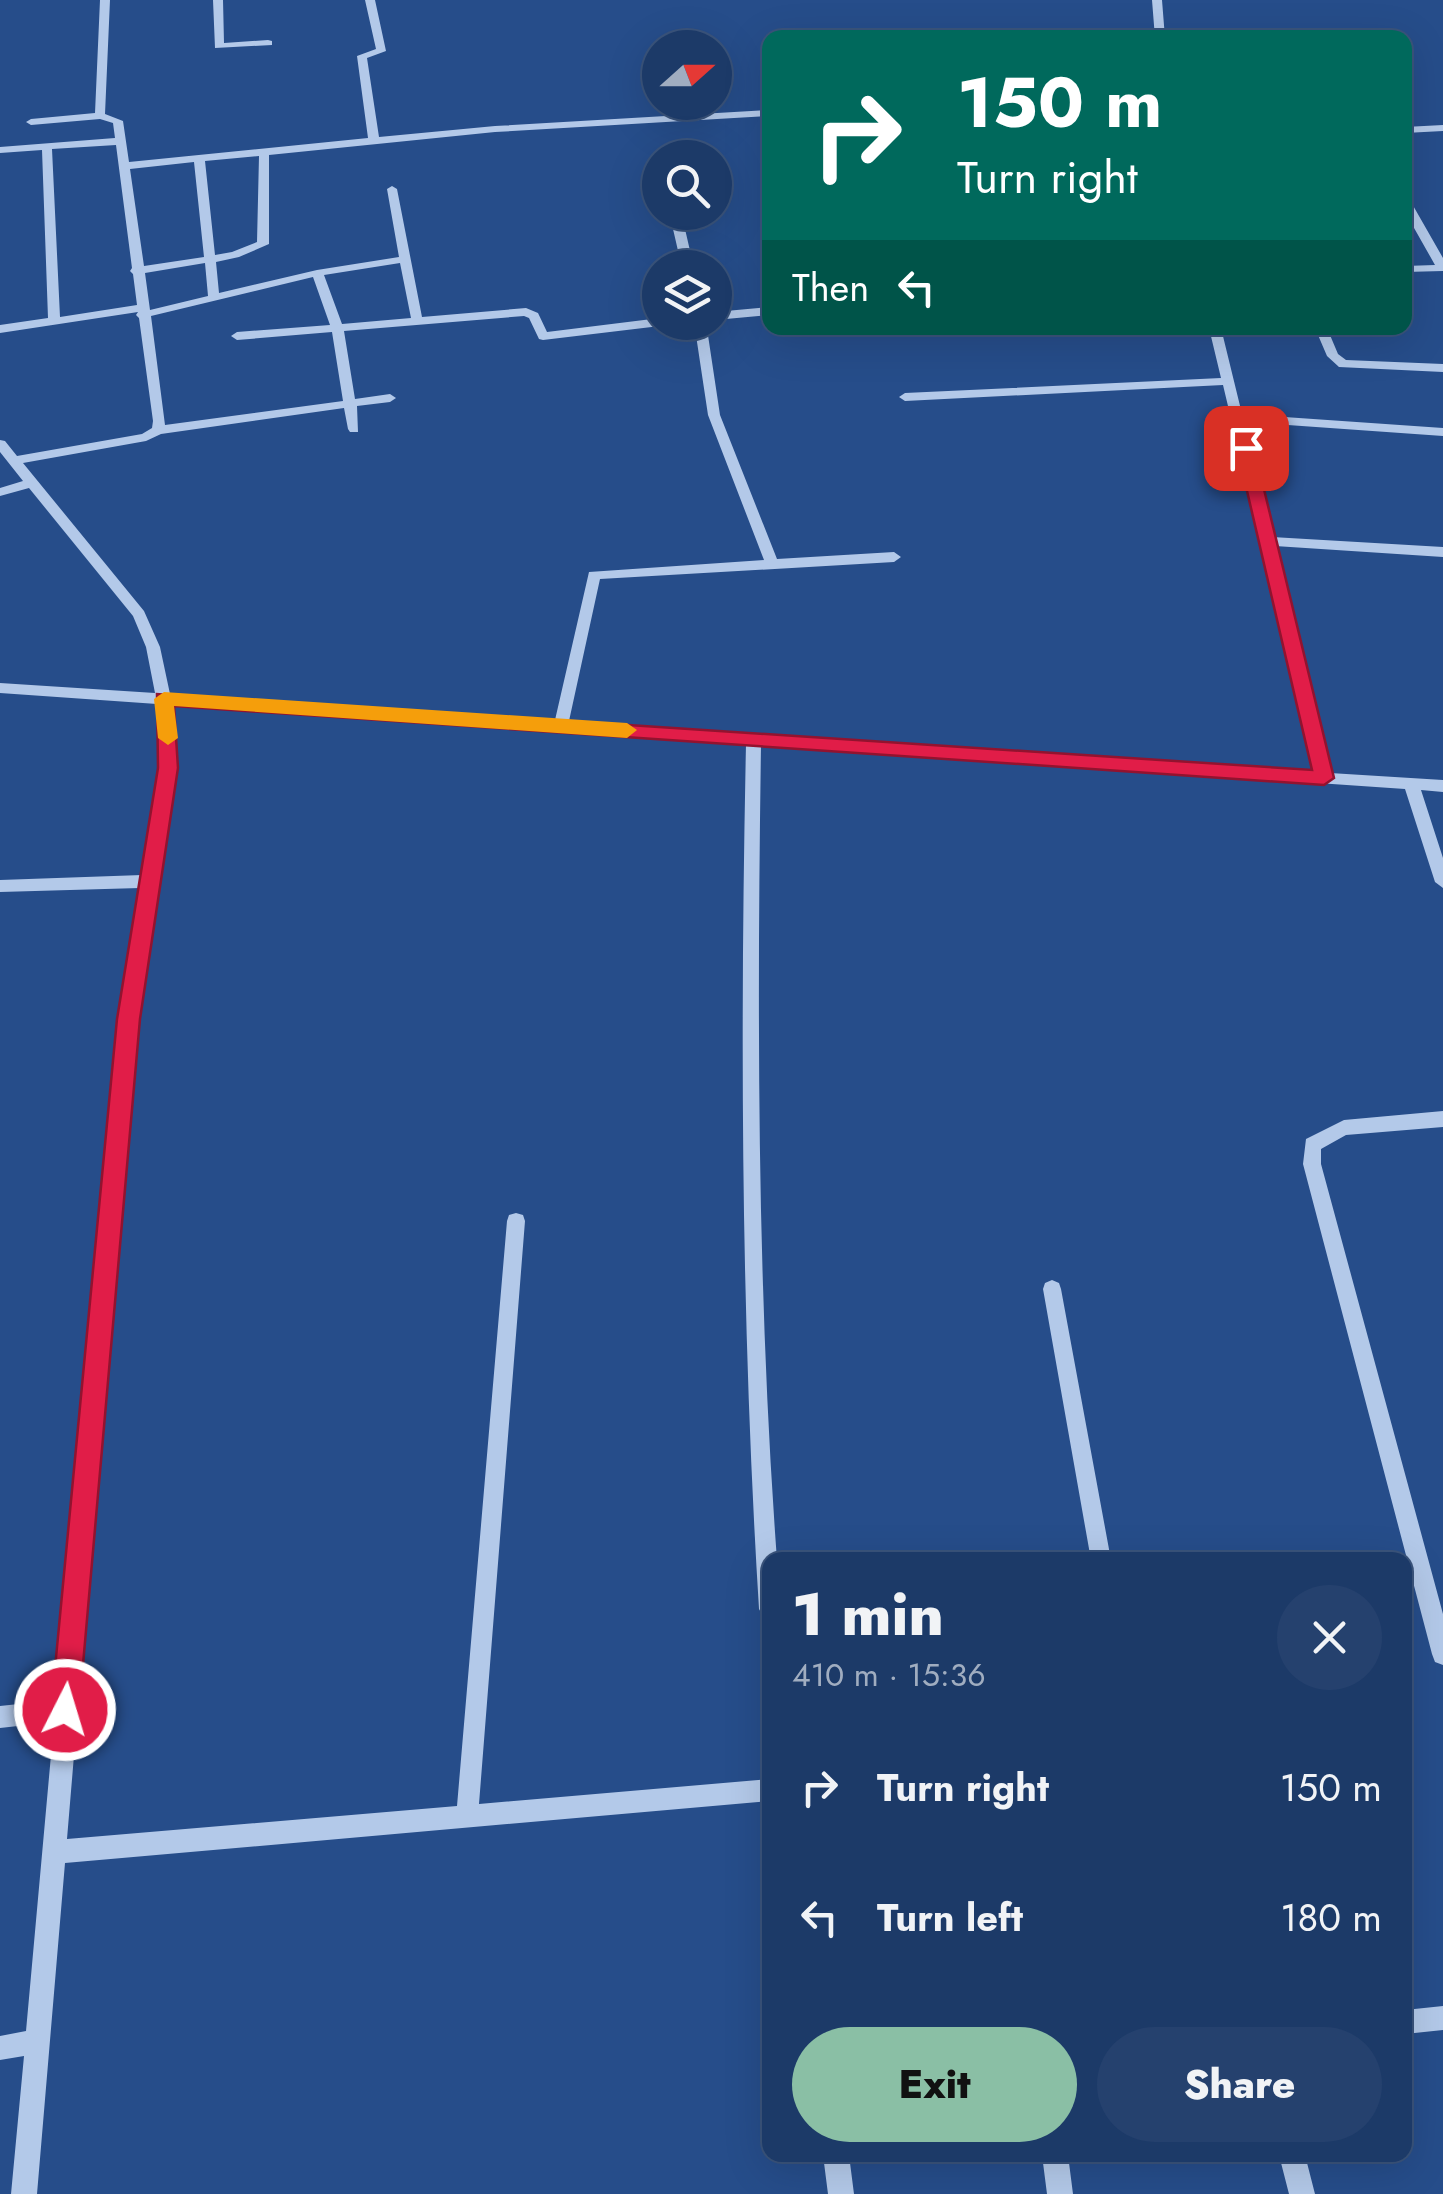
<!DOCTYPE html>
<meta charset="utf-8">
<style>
:root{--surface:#1c3a68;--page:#25416e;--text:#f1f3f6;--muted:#a0adc0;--line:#3a547c;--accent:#8abfa5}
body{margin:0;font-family:Jost,sans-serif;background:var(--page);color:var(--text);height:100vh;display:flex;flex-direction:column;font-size:38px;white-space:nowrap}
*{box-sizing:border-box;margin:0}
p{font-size:32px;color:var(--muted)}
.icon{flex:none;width:55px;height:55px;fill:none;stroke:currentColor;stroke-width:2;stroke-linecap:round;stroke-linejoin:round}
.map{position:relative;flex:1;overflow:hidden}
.sheet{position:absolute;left:762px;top:1552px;width:650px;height:610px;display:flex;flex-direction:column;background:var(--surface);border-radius:20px;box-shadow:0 10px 40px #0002,0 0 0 2px var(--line)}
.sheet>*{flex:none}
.top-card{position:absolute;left:762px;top:30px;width:650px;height:305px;border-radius:20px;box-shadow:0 10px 40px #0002,0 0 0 2px var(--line);background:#00695c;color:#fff;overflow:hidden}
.needle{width:65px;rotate:69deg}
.fabs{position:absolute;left:642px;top:30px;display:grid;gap:20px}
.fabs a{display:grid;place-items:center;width:90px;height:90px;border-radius:50%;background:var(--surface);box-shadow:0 10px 40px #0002,0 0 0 2px var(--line);font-size:50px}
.pin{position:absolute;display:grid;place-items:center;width:85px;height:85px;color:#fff;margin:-42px;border-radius:20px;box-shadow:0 5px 15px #0006}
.me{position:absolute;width:110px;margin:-55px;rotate:5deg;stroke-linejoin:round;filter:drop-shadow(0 0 8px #0008)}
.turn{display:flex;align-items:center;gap:35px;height:210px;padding:0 30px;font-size:45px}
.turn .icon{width:130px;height:130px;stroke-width:2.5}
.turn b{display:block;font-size:70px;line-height:85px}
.then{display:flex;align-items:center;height:95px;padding:0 30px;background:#0003;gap:20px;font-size:38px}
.round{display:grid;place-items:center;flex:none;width:105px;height:105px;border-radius:52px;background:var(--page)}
.overview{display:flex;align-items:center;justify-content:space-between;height:170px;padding:0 30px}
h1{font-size:60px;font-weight:800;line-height:75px}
.action{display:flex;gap:20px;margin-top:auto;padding:20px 30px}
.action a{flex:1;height:115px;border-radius:60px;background:var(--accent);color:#111;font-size:40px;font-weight:800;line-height:115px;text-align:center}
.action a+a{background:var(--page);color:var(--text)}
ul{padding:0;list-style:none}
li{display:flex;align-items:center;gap:30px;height:130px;padding:0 30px}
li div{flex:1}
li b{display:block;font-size:38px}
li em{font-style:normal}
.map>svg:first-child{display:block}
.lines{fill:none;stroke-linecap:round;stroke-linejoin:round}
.minor{fill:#b3c9e9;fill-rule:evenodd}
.route{fill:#e11d48;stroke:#92132f;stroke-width:2.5}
.slow{fill:#f59e0b}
</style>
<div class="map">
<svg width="1443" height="2194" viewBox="0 0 1443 2194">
<rect width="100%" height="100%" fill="#264d8a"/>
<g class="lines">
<path class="minor" d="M 100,0 L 110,0 L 105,114 L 123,121 L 129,162 L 368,138 L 357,56 L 376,49 L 365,0 L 375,0 L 386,51 L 367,58 L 379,137 L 495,126 L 770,110 L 770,116 L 495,132 L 269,155 L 269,244 L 239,257 L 216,262 L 219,293 L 317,270 L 399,257 L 387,189 L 392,186 L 397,189 L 422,317 L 526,308 L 538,313 L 547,332 L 660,318 L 660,322 L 666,322 L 660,326 L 543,340 L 539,339 L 529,318 L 524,316 L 344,331 L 355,399 L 390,394 L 396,398 L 390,402 L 357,406 L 358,432 L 350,432 L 348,429 L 344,408 L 161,434 L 146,441 L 23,463 L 144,611 L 160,647 L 170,694 L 555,720 L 589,572 L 764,560 L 708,415 L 694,322 L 706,322 L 720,415 L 777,559 L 894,552 L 901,557 L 894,562 L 600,579 L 569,721 L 1315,772 L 1223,385 L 905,401 L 899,397 L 905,393 L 1221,378 L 1209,328 L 1221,328 L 1242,414 L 1443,428 L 1443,436 L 1244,422 L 1272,537 L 1443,547 L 1443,557 L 1275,546 L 1330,773 L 1443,780 L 1443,792 L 1421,790 L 1443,858 L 1443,888 L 1435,882 L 1405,789 L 761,745 C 757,1017 757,1289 777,1560 L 770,1560 L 770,1620 L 763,1616 L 759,1609 C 741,1321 740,1033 746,744 L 172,705 L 176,768 L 151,915 L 126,1134 L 67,1839 L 457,1806 L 507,1221 L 509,1215 L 516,1213 L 523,1215 L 525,1221 L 479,1804 L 770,1779 L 770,1801 L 65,1863 L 37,2194 L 11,2194 L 24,2056 L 0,2060 L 0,2036 L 26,2031 L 54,1722 L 0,1728 L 0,1706 L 56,1700 L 108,1134 L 140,888 L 0,892 L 0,880 L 142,875 L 160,768 L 157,704 L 0,693 L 0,683 L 155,693 L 146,647 L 133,616 L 29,488 L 0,496 L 0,488 L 23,481 L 0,452 L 0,440 L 5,441 L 17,456 L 142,434 L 152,428 L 153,421 L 139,318 L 136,315 L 138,312 L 0,333 L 0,325 L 48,318 L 42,150 L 0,153 L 0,147 L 115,138 L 113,123 L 100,119 L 31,125 L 26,122 L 31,119 L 95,113 ZM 116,145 L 132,268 L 130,271 L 133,274 L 137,305 L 60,317 L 52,149 ZM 259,156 L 257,242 L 232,252 L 215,255 L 205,161 ZM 194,162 L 204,257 L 144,266 L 130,169 ZM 205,263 L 208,296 L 150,310 L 145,273 ZM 400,263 L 411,318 L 342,324 L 324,275 ZM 313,277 L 330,325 L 237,332 L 231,336 L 237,340 L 332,332 L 343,401 L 165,425 L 151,316 Z
M 213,0 L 223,0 L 224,43 L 268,40 L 272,41 L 272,45 L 215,48 Z
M 1152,0 L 1162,0 L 1165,38 L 1155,38 Z
M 1443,125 L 1443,131 L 1405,133 L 1405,127 Z
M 1405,199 L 1411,202 L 1443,258 L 1443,271 L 1405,272 L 1405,266 L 1435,265 L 1405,212 Z
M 679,226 L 685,229 L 694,268 L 682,268 L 673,229 Z
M 770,307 L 770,315 L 715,320 L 715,312 Z
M 1315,328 L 1327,328 L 1338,354 L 1346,360 L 1443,364 L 1443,372 L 1339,367 L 1327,356 Z
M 1443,1111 L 1443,1127 L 1346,1135 L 1321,1149 L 1321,1164 L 1443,1614 L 1443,1665 L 1435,1662 L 1432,1654 L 1303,1164 L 1306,1139 L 1344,1120 Z
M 1052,1280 L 1059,1283 L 1061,1289 L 1111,1560 L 1091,1560 L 1043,1289 L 1045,1283 Z
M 1443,2006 L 1443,2030 L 1405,2034 L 1405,2010 Z
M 823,2155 L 849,2155 L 854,2194 L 828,2194 Z
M 1042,2155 L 1068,2155 L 1073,2194 L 1047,2194 Z
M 1279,2155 L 1305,2155 L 1315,2194 L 1289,2194 Z"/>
</g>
<path class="route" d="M 1246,443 L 1254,448 L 1334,778 L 1324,785 L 174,706 L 178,768 L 140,1019 L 79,1710 L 75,1720 L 65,1724 L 55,1720 L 51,1710 L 117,1019 L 158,768 L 157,694 L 1312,770 L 1237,448 Z"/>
<path class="slow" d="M 164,692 L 627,723 L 637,730 L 627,738 L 174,706 L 178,738 L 168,745 L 158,738 L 154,699 Z"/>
</svg>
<div class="fabs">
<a><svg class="needle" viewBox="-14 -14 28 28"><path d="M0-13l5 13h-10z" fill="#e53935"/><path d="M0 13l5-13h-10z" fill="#a0adc0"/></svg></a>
<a><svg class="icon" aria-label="search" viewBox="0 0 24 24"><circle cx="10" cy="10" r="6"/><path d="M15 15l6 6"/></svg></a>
<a><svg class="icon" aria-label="layers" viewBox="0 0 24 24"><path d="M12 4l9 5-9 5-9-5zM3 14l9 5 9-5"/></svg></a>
</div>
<div class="pin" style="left:1246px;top:448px;background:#d93025"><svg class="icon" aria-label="arrive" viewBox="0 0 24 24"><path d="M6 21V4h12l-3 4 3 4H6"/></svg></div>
<svg class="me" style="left:65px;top:1710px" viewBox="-20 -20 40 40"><circle r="17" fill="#e11d48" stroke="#fff" stroke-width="3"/><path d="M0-11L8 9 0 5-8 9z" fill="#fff"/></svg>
<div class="top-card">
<div class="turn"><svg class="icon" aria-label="right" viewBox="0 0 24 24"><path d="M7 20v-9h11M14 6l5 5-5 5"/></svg><div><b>150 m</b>Turn right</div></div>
<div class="then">Then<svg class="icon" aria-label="left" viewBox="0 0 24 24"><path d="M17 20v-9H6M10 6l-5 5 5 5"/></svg></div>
</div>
<section class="sheet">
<div class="overview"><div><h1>1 min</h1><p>410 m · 15:36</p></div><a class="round"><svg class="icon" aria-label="close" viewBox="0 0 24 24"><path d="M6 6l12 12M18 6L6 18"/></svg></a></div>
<ul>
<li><svg class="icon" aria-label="right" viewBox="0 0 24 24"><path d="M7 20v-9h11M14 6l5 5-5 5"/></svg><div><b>Turn right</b></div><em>150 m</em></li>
<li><svg class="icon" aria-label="left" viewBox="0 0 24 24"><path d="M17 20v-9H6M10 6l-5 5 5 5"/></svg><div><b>Turn left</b></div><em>180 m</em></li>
</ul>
<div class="action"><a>Exit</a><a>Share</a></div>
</section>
</div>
